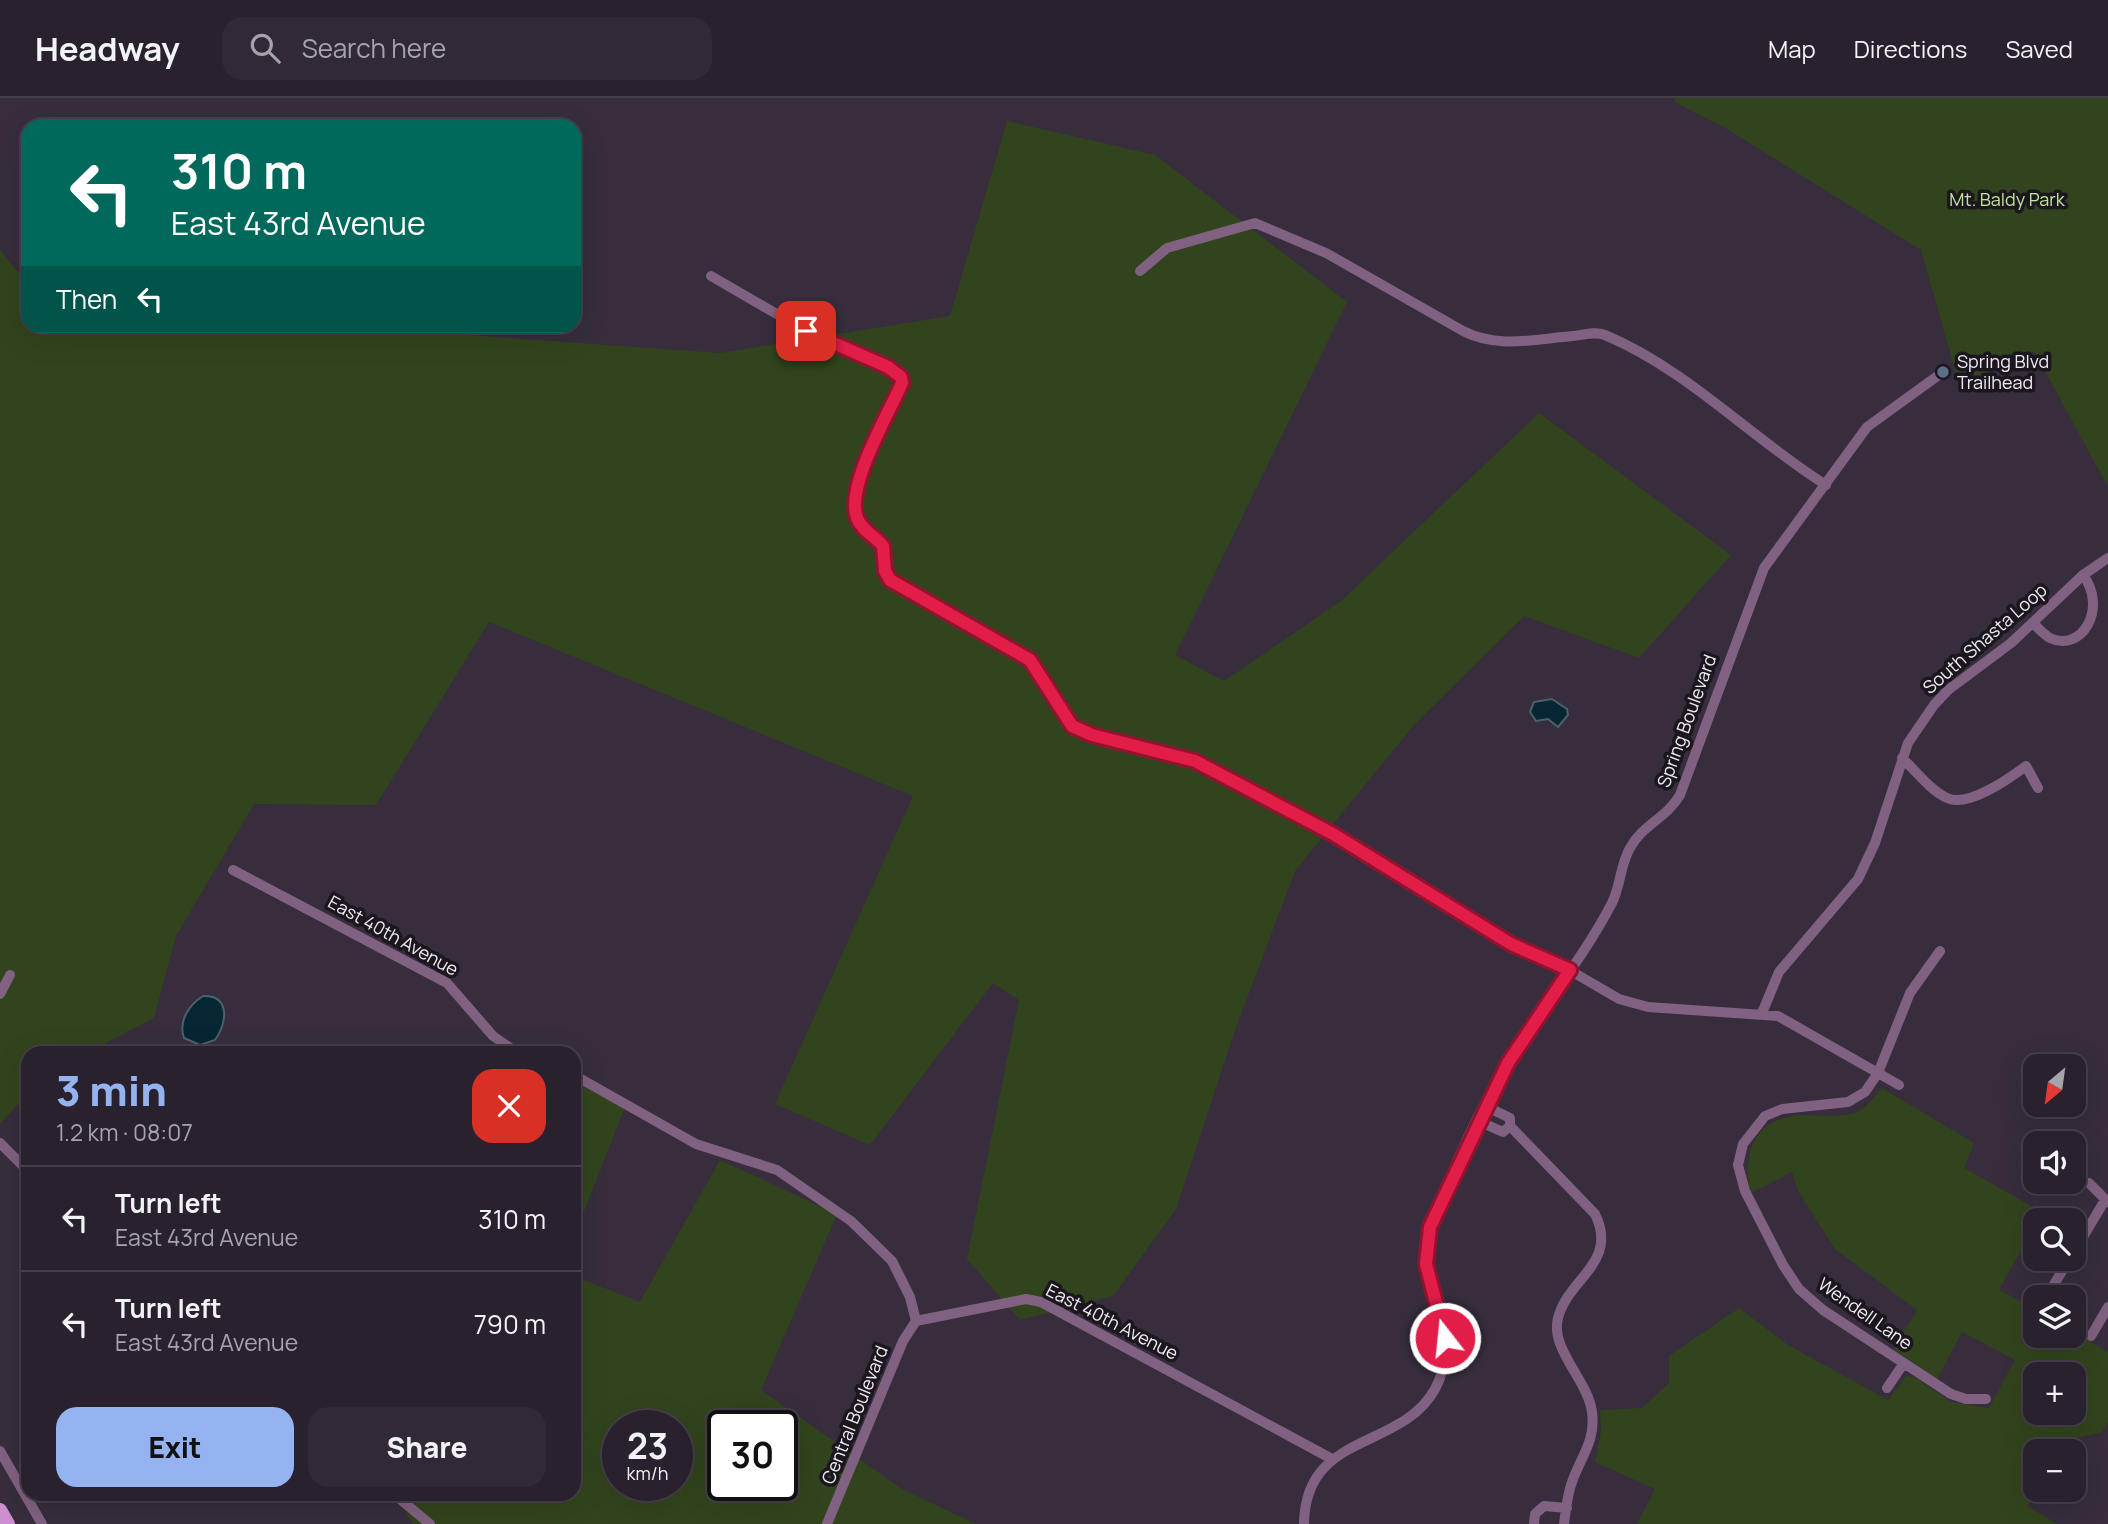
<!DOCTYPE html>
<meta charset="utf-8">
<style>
:root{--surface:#29222e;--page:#312a36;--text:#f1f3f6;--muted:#a5a4aa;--line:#453f4a;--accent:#95b2f1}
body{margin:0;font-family:Manrope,sans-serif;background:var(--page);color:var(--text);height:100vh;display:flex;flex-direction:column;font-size:26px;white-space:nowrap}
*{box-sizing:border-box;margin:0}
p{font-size:23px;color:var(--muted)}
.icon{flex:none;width:38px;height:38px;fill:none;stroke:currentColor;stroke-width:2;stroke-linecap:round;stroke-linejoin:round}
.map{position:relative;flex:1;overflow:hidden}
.sheet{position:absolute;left:21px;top:948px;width:560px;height:455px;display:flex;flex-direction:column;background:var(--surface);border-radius:21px;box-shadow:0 7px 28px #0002,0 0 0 2px var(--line)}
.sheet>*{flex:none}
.banner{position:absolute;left:21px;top:21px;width:560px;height:214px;border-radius:21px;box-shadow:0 7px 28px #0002,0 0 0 2px var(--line);background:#00695c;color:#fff;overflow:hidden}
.needle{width:46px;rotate:209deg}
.controls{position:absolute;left:2023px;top:956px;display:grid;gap:14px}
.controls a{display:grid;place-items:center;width:63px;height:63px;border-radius:14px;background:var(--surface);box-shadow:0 7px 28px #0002,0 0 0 2px var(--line);font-size:35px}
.speed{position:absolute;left:602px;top:1312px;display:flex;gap:14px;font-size:35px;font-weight:700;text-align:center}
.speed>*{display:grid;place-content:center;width:91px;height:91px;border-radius:50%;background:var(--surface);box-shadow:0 7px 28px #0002,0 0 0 2px var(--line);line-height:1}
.speed small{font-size:18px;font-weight:400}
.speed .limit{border:4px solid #111;border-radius:10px;background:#fff;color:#111}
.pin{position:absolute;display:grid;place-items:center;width:60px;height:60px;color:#fff;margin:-30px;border-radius:14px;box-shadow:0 4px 10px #0006}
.me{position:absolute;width:77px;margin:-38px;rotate:344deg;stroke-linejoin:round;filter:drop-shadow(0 0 5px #0008)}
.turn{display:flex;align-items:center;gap:24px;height:147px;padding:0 35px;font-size:32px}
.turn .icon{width:91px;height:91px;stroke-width:2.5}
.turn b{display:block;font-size:49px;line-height:60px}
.then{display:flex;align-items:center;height:66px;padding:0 35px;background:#0003;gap:14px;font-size:26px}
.round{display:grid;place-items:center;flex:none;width:74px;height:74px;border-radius:21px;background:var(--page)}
.headline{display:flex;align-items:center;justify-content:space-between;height:119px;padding:0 35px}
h1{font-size:42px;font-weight:800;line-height:52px;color:var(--accent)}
.cta{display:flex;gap:14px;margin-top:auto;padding:14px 35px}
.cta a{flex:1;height:80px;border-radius:21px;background:var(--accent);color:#111;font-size:28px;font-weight:800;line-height:80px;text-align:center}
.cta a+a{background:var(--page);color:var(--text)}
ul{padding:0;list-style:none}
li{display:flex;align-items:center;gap:21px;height:105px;padding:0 35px;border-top:2px solid var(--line)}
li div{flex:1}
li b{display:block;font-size:26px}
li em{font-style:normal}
header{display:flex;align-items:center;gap:42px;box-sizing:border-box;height:98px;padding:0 35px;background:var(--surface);border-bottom:2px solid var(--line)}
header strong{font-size:33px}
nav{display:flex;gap:38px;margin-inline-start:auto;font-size:24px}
.search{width:490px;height:63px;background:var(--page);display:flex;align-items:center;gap:18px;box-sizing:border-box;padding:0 24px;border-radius:21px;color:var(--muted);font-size:26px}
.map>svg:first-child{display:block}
.green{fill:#32441d;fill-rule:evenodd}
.water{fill:#062634;stroke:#4c616e;stroke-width:2}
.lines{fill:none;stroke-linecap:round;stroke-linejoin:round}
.minor{stroke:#806181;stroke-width:10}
.major{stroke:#cd8fd0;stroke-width:14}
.route-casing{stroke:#92132f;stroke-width:18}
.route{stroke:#e11d48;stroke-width:12}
.service-dot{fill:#5c6f8a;stroke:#1c171f;stroke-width:2.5}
.labels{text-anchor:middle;stroke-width:7;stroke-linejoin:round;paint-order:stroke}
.park-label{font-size:18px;fill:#bfe49a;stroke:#1c171f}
.poi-label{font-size:18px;fill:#f0eaf4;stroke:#1c171f;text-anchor:start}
.street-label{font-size:18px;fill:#f0eaf4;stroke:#1c171f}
</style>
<header>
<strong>Headway</strong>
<div class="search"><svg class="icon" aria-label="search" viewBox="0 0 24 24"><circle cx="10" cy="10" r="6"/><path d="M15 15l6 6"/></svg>Search here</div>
<nav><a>Map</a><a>Directions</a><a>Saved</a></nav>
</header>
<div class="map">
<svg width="2108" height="1426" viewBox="0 0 2108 1426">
<rect width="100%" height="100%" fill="#372d3d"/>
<path class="green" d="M 1674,0 L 2108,0 L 2108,389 L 2034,253 L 1986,276 L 1957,279 L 1921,152 L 1727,31 L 1675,4 Z
M 1007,23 L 1155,57 L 1347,204 L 1175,557 L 1224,583 L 1341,503 L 1539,315 L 1731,457 L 1639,560 L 1524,518 L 1413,628 L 1295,773 L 1235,932 L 1176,1111 L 1113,1198 L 1020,1222 L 967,1161 L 1019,902 L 993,885 L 870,1047 L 775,1006 L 913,698 L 489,524 L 376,707 L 254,706 L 176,838 L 154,920 L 87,955 L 28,956 L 28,996 L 0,1026 L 0,152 L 28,186 L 28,228 L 399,228 L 424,234 L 720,255 L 950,218 Z
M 574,982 L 625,1009 L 574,1139 Z
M 1882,990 L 1974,1045 L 1964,1070 L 2042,1114 L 1999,1192 L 2035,1211 L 2035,1237 L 2074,1237 L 2074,1234 L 2108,1254 L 2108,1324 L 2102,1334 L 2073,1341 L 2065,1353 L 2035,1353 L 2035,1391 L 2039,1391 L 2027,1408 L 2057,1426 L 1637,1426 L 1655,1391 L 1595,1364 L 1601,1333 L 1600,1312 L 1642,1310 L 1669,1285 L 1669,1258 L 1739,1210 L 1788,1247 L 1888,1302 L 1906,1278 L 1914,1279 L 1951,1304 L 1989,1310 L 2015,1262 L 1962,1234 L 1937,1281 L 1893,1251 L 1917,1212 L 1835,1151 L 1798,1093 L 1792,1074 L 1751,1095 C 1742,1062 1751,1026 1789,1019 C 1811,1014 1838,1023 1859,1013 C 1867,1009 1876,997 1882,990 ZM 2035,1276 L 2074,1276 L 2074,1314 L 2035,1314 Z
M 720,1062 L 837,1116 L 761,1292 L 902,1391 L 976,1426 L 413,1426 L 395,1397 L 574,1396 L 574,1178 L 640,1204 ZM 618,1328 L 677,1328 L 677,1388 L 618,1388 ZM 723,1328 L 782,1328 L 782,1388 L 723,1388 Z"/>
<path class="water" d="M 1552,601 L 1567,611 L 1568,617 L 1558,629 L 1548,621 L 1536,623 L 1530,614 L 1534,604 Z
M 203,898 C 231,897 227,926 215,942 L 200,947 L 184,940 C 178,923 189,907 203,898 Z"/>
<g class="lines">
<path class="minor" d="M 1140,173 L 1167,150 L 1255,125 L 1326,155 L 1463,233 C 1498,251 1535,241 1573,238 C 1583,237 1595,233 1605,237 C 1688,272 1751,340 1826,387
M 711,178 L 806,233 L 899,277 L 902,285 C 889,315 845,389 857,420 C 862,433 875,439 883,448 L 885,473 L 889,482 L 1030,562 L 1063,619 L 1081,633 L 1195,663 L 1333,736 L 1511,846 L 1559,866 L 1619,901 L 1648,909 L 1778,918 L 1899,987
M 2033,525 C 2038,530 2044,537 2050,540 C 2082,555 2108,510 2083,477
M 1902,660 C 1915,672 1930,692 1947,700 C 1968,710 2010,680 2026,668 L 2038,690
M 233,772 L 447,885 L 493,938 L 519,956
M 1940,853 L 1910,895 L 1878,975 L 1865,994 L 1848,1004 L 1782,1011 L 1765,1018 L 1743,1046 L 1738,1067 L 1745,1093 L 1783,1167 L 1799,1191 L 1823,1212 L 1951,1296 L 1966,1301 L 1986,1301
M 0,896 L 10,877
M 1762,915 L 1779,874 L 1858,781 L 1875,745 L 1908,645 L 1934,607 L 1948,592 L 2011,545 L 2083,477 L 2108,460
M 574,977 L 696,1046 L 777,1072 L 851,1123 L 892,1163 L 910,1199 L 916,1223 L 1026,1201 L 1041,1204 L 1332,1361
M 1478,1023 L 1503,1034 L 1510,1028 L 1510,1020 L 1485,1008
M 1510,1028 L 1595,1116 C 1619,1165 1568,1180 1558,1220 C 1550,1252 1588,1282 1592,1314 C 1596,1343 1581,1358 1572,1384 C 1567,1397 1566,1412 1564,1426
M 0,1045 L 28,1073
M 2089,1085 L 2108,1104
M 2074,1154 L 2105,1102
M 2047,1198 L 2070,1160
M 2091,1238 L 2108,1209
M 1887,1290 L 1904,1265
M 0,1353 L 42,1426
M 394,1396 L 430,1426
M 827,1426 L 903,1243 L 916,1223
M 1304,1426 C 1305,1333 1401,1353 1435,1291 C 1466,1236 1410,1183 1431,1127 C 1451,1074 1479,1012 1508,964 C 1541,910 1583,861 1612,805 C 1621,787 1620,767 1630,750 C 1642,727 1667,720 1680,697 L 1764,470 L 1867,329 L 1943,274
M 1534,1426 L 1535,1416 L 1544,1408 L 1567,1410"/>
<path class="major" d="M 0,1412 L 8,1426"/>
</g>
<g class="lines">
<defs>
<path id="route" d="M 806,233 L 888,269 L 901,279 L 902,285 C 889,315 845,389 857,420 C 862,433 875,438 883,448 L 885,473 L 890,482 L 1030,562 L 1072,628 L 1092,637 L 1195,663 L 1333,736 L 1511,846 L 1570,872 L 1508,965 L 1430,1129 L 1426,1166 L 1445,1240"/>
</defs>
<use href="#route" class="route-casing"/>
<use href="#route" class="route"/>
</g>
<circle class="service-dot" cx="1943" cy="274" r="7"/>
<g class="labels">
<g class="park-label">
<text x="2007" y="108">Mt. Baldy Park</text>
</g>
<g class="poi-label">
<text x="1957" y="270">Spring Blvd<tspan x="1957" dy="21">Trailhead</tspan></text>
</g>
<g class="street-label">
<text transform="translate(1985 541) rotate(-41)" y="6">South Shasta Loop</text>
<text transform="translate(1687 623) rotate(-70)" y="6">Spring Boulevard</text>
<text transform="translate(393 838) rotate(29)" y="6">East 40th Avenue</text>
<text transform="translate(1865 1216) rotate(35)" y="6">Wendell Lane</text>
<text transform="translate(1112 1224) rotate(27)" y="6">East 40th Avenue</text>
<text transform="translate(855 1317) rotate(-68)" y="6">Central Boulevard</text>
</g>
</g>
</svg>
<div class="controls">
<a><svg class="needle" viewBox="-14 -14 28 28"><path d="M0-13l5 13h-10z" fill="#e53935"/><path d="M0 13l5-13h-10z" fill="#a5a4aa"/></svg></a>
<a><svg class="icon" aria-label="sound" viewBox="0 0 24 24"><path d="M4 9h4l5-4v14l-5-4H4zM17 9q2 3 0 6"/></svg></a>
<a><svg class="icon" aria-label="search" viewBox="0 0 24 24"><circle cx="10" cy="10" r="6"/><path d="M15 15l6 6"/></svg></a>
<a><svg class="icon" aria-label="layers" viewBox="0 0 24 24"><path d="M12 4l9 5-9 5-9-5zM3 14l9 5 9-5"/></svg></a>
<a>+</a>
<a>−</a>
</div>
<div class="speed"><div>23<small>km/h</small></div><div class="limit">30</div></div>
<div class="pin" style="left:806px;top:233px;background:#d93025"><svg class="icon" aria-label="arrive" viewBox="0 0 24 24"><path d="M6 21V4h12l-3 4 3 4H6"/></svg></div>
<svg class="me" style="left:1445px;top:1240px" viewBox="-20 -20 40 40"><circle r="17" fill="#e11d48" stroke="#fff" stroke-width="3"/><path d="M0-11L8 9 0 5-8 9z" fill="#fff"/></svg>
<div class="banner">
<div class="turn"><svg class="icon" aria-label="left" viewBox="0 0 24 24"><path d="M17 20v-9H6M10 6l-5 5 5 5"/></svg><div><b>310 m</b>East 43rd Avenue</div></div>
<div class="then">Then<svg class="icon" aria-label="left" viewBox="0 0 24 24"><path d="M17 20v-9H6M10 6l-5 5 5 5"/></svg></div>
</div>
<section class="sheet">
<div class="headline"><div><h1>3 min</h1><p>1.2 km · 08:07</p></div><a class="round" style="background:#d93025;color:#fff"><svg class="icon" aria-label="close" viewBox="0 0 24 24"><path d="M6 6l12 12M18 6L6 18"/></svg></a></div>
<ul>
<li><svg class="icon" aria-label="left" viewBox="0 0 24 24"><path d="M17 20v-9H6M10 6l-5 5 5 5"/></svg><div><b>Turn left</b><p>East 43rd Avenue</p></div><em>310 m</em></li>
<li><svg class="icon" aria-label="left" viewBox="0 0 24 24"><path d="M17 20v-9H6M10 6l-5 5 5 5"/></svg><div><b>Turn left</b><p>East 43rd Avenue</p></div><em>790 m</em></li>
</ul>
<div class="cta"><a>Exit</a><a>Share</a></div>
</section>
</div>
